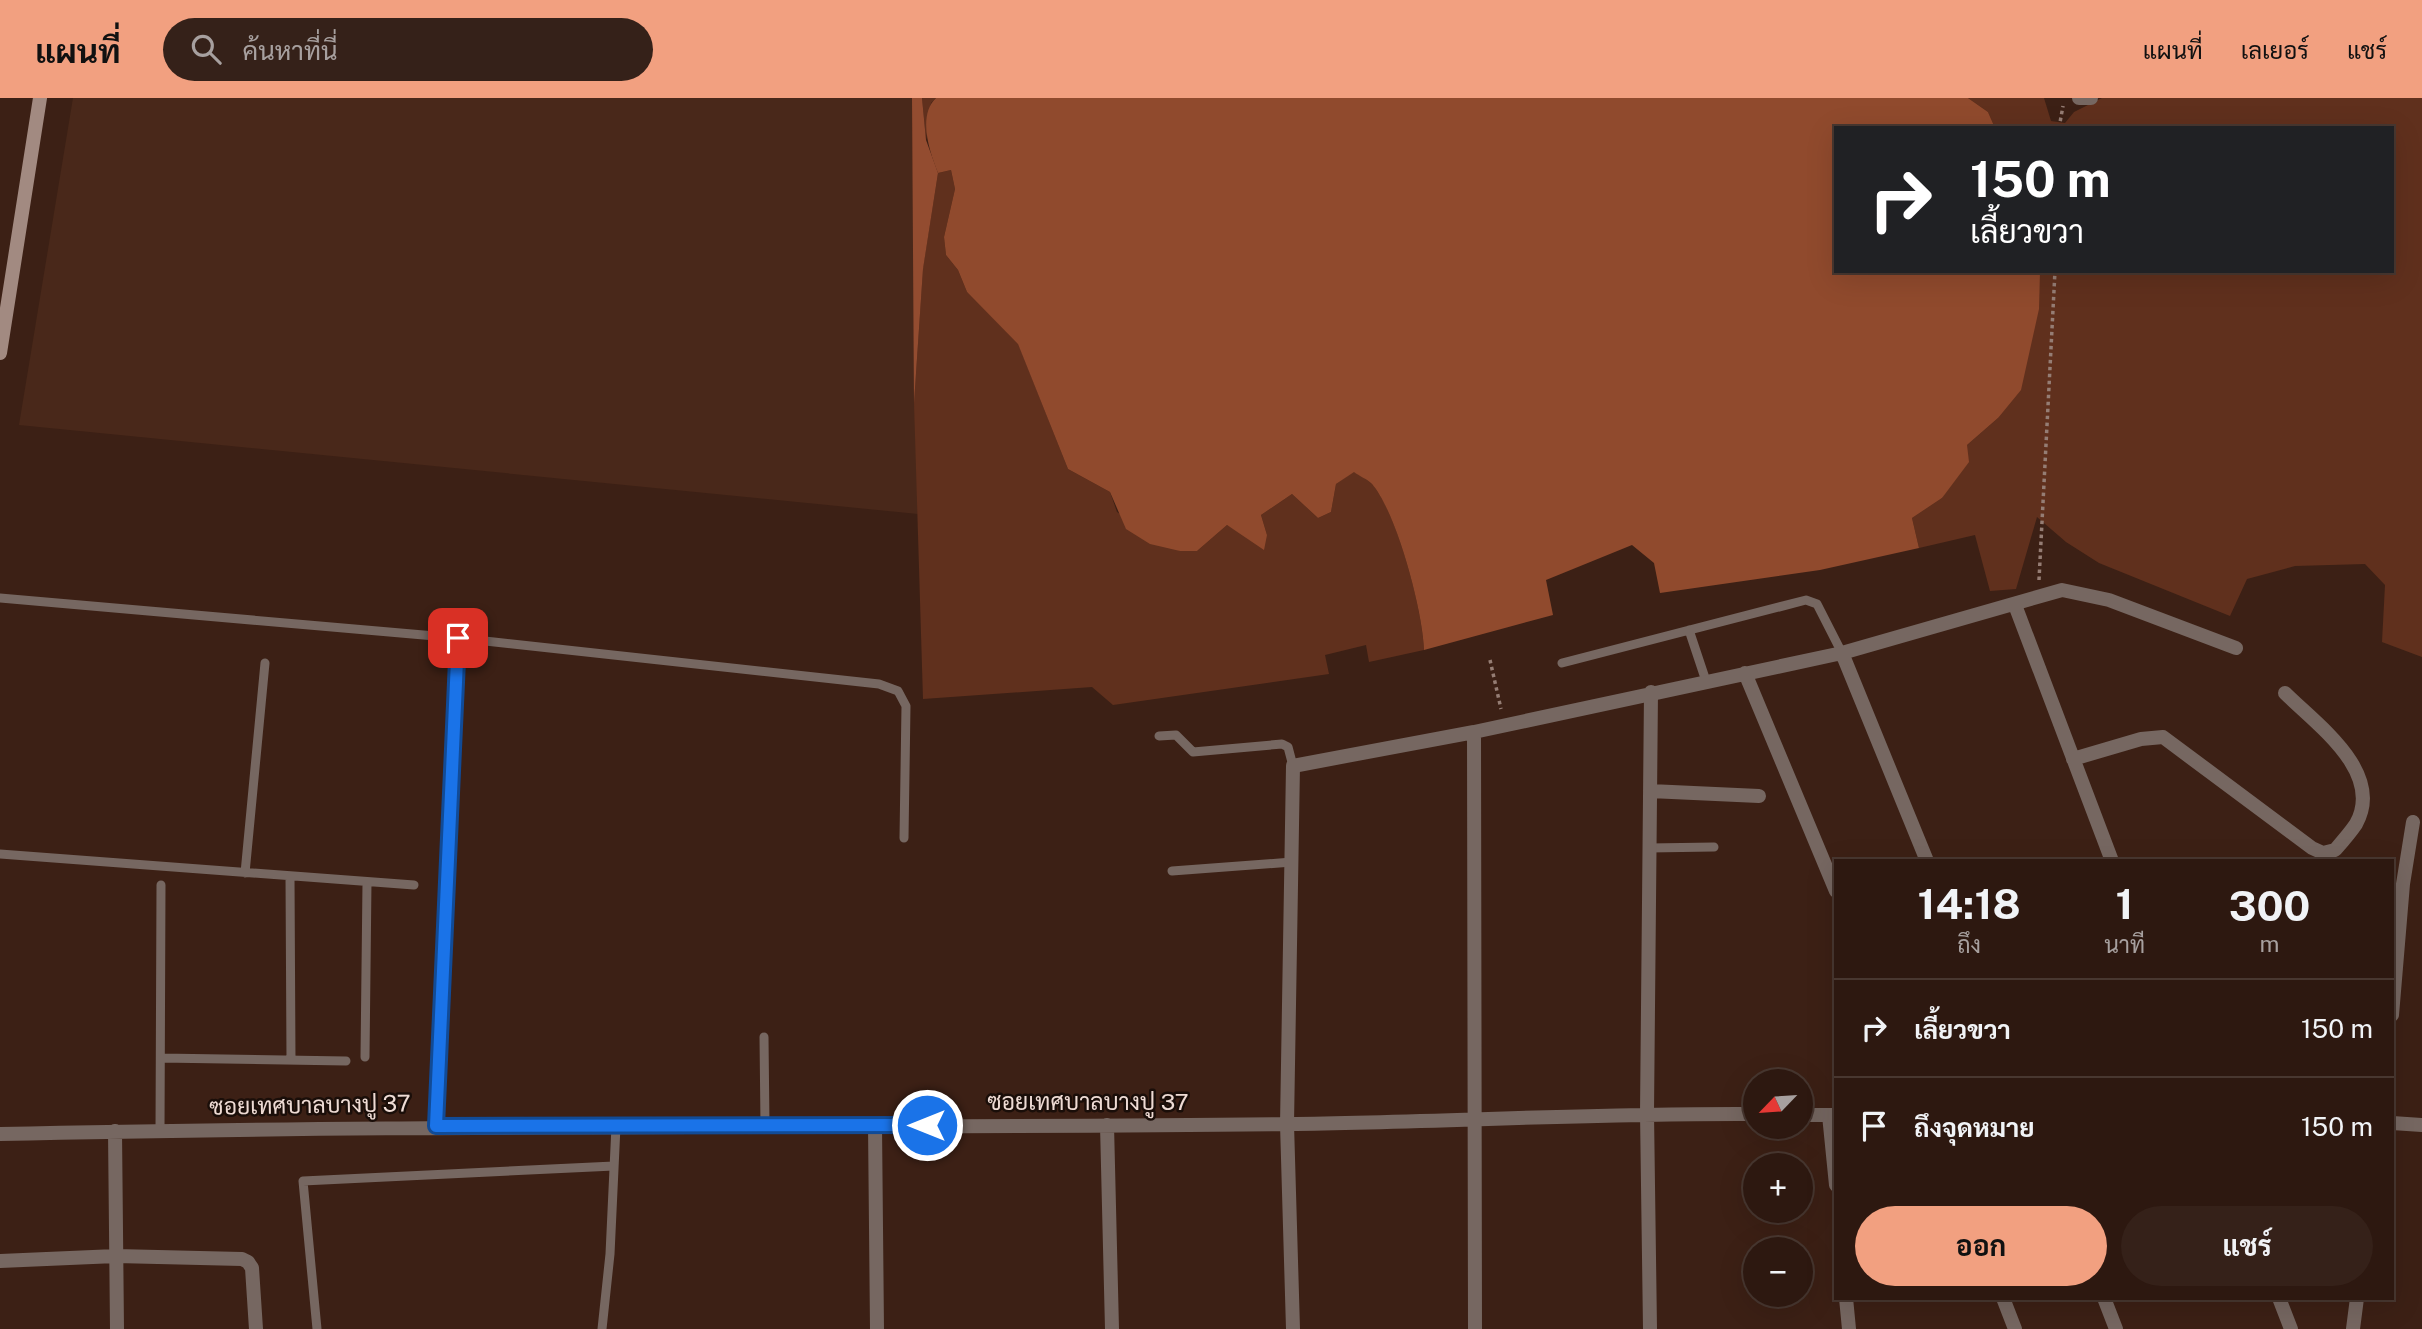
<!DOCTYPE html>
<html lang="th">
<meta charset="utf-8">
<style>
:root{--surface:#2d1810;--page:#352119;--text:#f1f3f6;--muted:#a7a09f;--line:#483730;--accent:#f2a080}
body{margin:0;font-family:"Public Sans",Sarabun,sans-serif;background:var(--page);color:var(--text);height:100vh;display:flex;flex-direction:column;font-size:26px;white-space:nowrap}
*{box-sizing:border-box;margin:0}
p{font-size:23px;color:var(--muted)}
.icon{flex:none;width:38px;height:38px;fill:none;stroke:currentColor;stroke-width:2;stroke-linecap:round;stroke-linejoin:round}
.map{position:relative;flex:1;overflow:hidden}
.side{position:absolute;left:1834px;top:761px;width:560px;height:441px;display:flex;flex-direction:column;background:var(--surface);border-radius:0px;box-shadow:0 7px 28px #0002,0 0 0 2px var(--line)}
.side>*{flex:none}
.banner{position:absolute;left:1834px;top:28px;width:560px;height:147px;border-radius:0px;box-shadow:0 7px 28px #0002,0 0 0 2px var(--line);background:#202124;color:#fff;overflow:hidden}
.needle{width:46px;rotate:245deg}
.tools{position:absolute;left:1743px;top:971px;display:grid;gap:14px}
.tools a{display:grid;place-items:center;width:70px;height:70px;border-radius:50%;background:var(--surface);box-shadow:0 7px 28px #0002,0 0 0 2px var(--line);font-size:35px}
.pin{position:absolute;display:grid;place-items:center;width:60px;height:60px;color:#fff;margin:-30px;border-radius:14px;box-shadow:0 4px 10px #0006}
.me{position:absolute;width:77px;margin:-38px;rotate:270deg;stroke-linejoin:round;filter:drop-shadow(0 0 5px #0008)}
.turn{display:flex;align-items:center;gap:24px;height:147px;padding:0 21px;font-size:32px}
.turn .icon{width:91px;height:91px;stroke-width:2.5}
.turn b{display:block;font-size:49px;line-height:60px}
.eta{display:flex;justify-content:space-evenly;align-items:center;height:119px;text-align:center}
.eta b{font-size:42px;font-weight:700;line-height:49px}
.button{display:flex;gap:14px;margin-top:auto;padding:14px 21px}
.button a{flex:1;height:80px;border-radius:42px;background:var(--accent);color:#111;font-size:28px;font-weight:700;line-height:80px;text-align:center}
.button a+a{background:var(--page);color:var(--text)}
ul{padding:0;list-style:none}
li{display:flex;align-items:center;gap:21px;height:98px;padding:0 21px;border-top:2px solid var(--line)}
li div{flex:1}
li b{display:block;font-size:26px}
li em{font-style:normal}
header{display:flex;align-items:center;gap:42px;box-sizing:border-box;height:98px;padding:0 35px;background:var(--accent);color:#111}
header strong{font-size:33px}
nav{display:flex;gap:38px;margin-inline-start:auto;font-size:24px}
.search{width:490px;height:63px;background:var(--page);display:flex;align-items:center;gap:18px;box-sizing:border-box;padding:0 24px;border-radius:38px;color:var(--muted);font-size:26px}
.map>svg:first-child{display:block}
.built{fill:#49281a}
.green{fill:#60301d}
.forest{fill:#934c30}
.water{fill:#904a2d}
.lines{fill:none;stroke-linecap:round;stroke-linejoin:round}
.path{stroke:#957d74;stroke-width:3.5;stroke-dasharray:3.5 3.5;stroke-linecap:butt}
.service{stroke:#766761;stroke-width:9}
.minor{stroke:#766761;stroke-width:14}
.secondary{stroke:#a28a81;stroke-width:14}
.route-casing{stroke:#114b97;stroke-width:18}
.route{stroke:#1a73e8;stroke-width:12}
.labels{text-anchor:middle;stroke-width:5;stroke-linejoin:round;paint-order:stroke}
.street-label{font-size:23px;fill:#eedbd4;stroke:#1a0e09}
</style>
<header>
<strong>แผนที่</strong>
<div class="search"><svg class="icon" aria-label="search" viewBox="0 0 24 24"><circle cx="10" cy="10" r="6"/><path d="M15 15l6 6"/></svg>ค้นหาที่นี่</div>
<nav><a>แผนที่</a><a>เลเยอร์</a><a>แชร์</a></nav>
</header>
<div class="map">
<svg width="2422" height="1231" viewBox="0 0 2422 1231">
<rect width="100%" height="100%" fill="#3c2015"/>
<path class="built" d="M 73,0 L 912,0 L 918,416 L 19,327 Z"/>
<path class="green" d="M 922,0 L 936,0 L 931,5 L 926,42 Z
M 1968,0 L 2044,0 L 2051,23 L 2065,25 L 2074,14 L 2102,0 L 2422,0 L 2422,559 L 2382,544 L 2385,487 L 2365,466 L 2295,468 L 2247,481 L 2230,518 L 2099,465 L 2066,444 L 2037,419 L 2016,491 L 1990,493 L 1975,437 L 1919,450 L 1912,420 L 1942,400 L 1967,347 L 1998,320 L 2040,173 L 2392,173 L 2392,30 L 1995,30 L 1988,14 Z
M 951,72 L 955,91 L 944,139 L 946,157 L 958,172 L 967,194 L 1018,245 L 1068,371 L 1110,394 L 1117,414 L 1180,453 L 1197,453 L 1227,427 L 1247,439 L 1267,437 L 1261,417 L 1292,396 L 1318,420 L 1331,414 L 1336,386 L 1354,373 C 1359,377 1367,381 1372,386 C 1397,414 1423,514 1424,552 L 1369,564 L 1366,547 L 1325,557 L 1329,576 L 1113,607 L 1092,589 L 923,601 L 914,305 L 923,170 L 938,75 Z"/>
<path class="forest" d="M 912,0 L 922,0 L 926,42 L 938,75 L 923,171 L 914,305 Z"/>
<path class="water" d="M 936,0 L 1968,0 L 1988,14 L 1995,30 L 1836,30 L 1836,173 L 2040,173 L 2039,211 L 2021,292 L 1998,320 L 1967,347 L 1969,364 L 1942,400 L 1912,420 L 1919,450 L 1820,472 L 1660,495 L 1654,465 L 1632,447 L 1546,482 L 1553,517 L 1424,552 C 1423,514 1397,415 1372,386 C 1367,381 1359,378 1354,374 L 1336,386 L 1331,414 L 1318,420 L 1292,396 L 1261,417 L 1267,437 L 1264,452 L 1227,427 L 1197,453 L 1180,453 L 1150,446 L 1126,431 L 1110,394 L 1068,371 L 1018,246 L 967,194 L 958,172 L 946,157 L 944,139 L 955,91 L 951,72 L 938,75 C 930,55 917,18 936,0 Z"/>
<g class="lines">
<path class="path" d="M 2059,30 L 2063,8
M 2039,482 L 2055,173
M 1490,562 L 1501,611"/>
<path class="service" d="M 0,500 L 458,540 L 879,586 L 898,593 L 906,608 L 904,740
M 1689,532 L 1706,583
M 1562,565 L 1806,502 L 1817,506 L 1842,555
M 1159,638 L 1176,637 L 1193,654 L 1282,646 L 1288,649 L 1293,668
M 1649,750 L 1714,749
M 0,756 L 414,787
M 1172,773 L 1292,764
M 245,775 L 265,565
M 290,778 L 291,962
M 764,939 L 765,1027
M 365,959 L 367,784
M 161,960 L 346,963
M 436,1028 L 458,540
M 160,1033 L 161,787
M 317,1231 L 303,1083 L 614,1068
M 602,1231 L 610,1156 L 616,1028"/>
<path class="minor" d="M 2079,0 L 2091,0
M 2015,507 L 2112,763
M 1842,555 L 1927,763
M 1745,575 L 1836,793
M 1474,634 L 1475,1231
M 2073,661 L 2141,641 L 2163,639 L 2312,750 L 2323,755 L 2335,752 C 2342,744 2350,735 2356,726 C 2385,674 2316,626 2285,595
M 1650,693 L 1759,698
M 2392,917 L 2403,786 L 2413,724
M 1801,1017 L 1836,1017
M 1829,1017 L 1836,1087
M 2392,1025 L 2422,1027
M 875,1027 L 877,1231
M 1107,1027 L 1112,1231
M 115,1033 L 117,1231
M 0,1036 C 429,1026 859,1031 1288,1026 C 1444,1024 1599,1015 1755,1016
M 0,1163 L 116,1158 L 242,1161 L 248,1164 L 252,1170 L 256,1231
M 1846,1200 L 1849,1231
M 2003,1200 L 2015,1231
M 2104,1200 L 2116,1231
M 2279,1200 L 2291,1231
M 1293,1231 L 1287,1026 L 1293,668 L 1474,634 L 1842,555 L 2062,492 L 2109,502 L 2236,550
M 1650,1231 L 1647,1015 L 1651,594
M 2353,1231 L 2357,1200"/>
<path class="secondary" d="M 0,255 L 40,0"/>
</g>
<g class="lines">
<defs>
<path id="route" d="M 458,540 L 436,1028 L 927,1027"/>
</defs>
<use href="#route" class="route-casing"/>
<use href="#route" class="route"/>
</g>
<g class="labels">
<g class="street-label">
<text x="1088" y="1012">ซอยเทศบาลบางปู 37</text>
<text transform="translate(310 1007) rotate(-1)" y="8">ซอยเทศบาลบางปู 37</text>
</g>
</g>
</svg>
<div class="tools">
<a><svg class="needle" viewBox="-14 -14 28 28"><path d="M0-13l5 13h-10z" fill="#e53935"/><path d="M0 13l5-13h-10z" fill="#a7a09f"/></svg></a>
<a>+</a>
<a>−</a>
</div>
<div class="pin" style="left:458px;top:540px;background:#d93025"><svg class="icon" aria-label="arrive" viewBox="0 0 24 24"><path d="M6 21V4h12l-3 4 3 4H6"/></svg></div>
<svg class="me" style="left:927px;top:1027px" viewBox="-20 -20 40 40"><circle r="17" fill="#1a73e8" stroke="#fff" stroke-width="3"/><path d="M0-11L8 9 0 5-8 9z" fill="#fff"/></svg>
<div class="banner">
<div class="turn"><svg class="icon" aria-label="right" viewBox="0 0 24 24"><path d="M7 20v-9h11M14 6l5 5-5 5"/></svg><div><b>150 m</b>เลี้ยวขวา</div></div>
</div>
<section class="side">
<div class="eta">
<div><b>14:18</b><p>ถึง</p></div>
<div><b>1</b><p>นาที</p></div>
<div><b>300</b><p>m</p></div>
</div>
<ul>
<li><svg class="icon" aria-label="right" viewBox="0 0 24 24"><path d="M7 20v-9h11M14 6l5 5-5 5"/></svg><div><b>เลี้ยวขวา</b></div><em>150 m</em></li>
<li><svg class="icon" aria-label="arrive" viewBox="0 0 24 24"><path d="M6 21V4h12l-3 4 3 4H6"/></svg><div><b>ถึงจุดหมาย</b></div><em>150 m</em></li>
</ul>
<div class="button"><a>ออก</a><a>แชร์</a></div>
</section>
</div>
